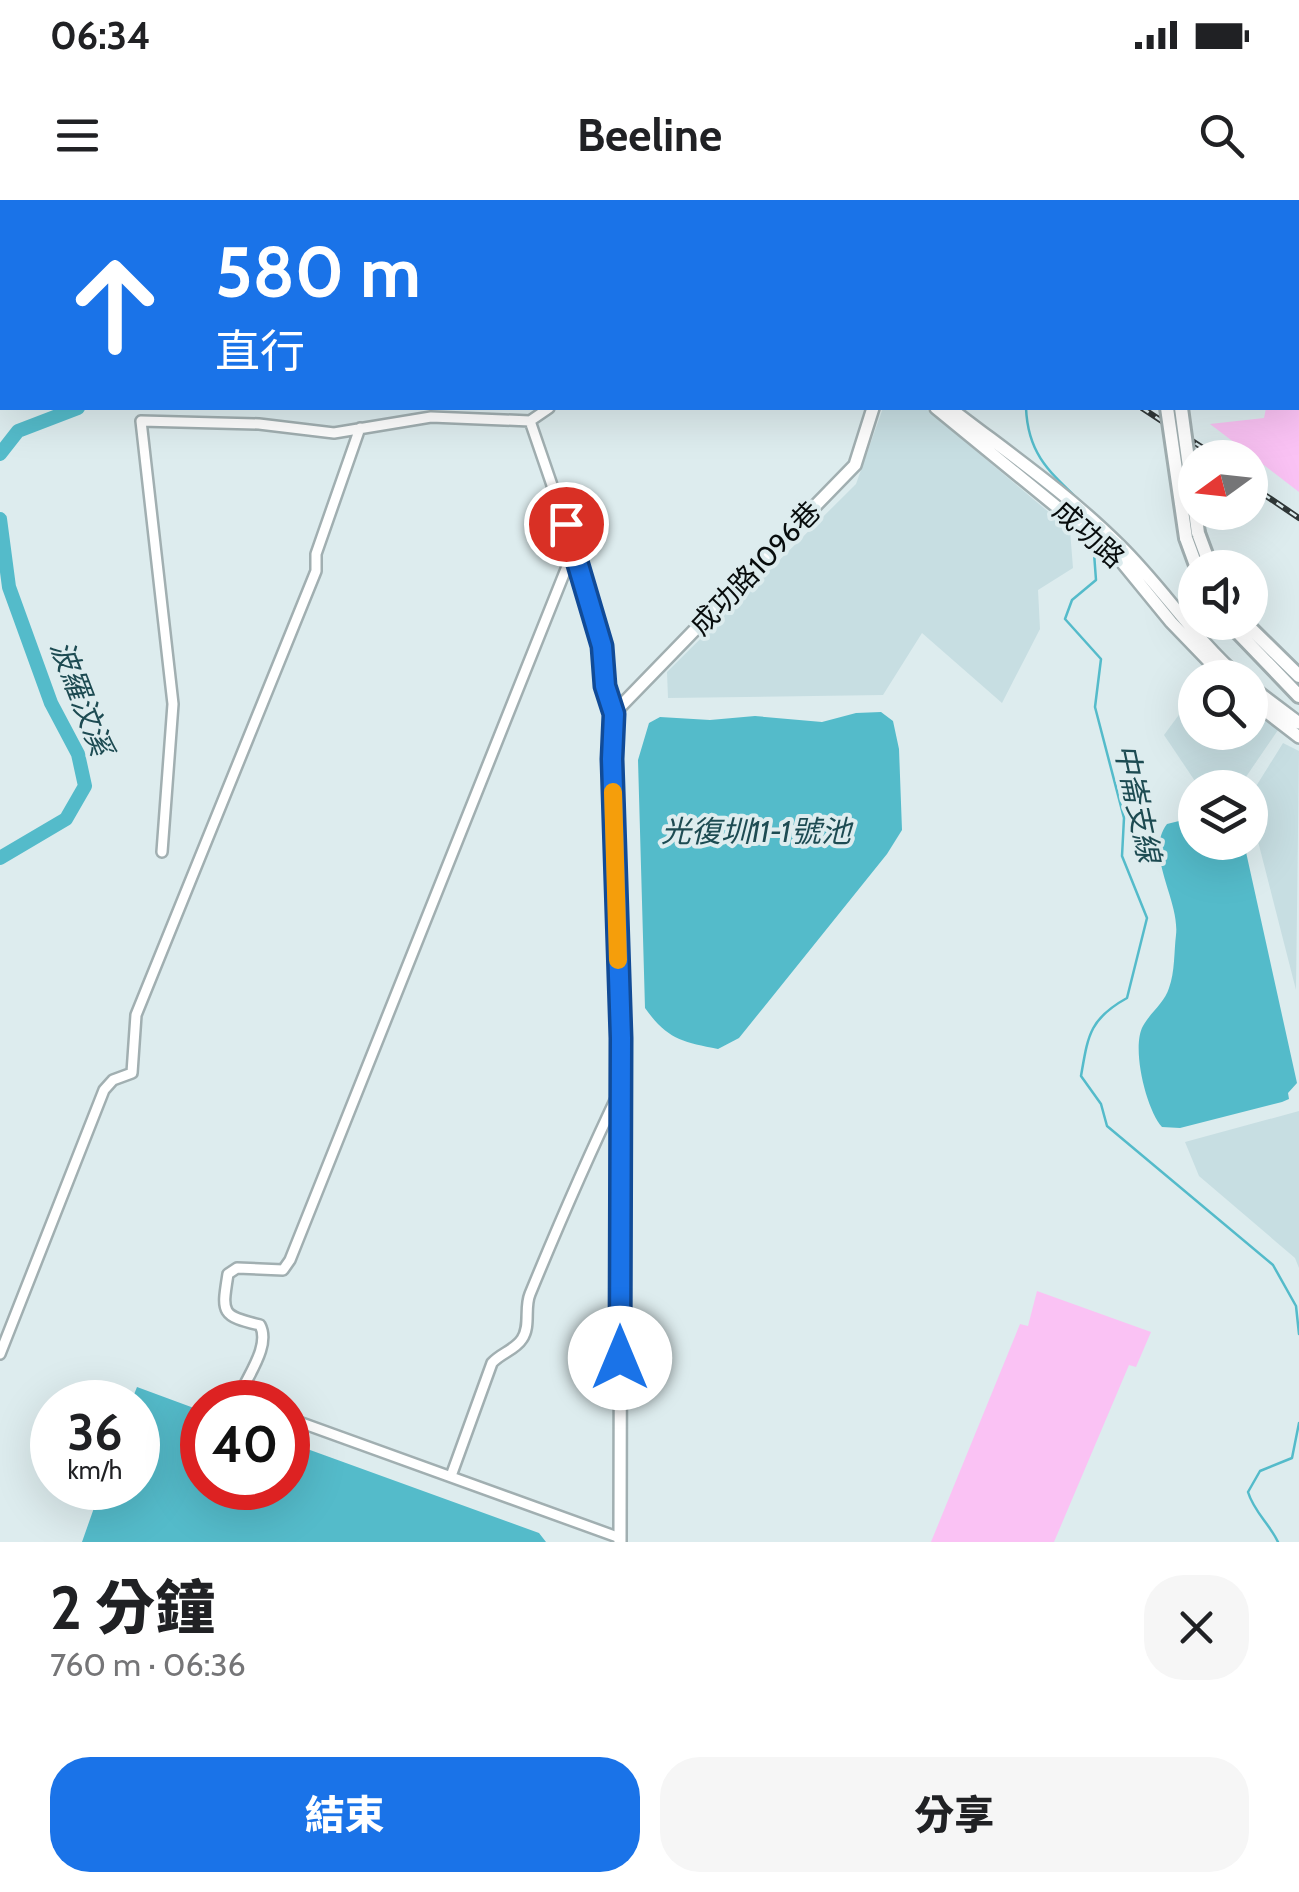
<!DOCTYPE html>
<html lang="zh-TW">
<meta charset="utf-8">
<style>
:root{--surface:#fff;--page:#f6f6f6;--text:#202124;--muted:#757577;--accent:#1a73e8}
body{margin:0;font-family:Cabin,"Noto Sans TC",sans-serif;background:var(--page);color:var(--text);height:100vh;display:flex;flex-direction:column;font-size:38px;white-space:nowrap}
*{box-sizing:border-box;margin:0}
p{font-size:32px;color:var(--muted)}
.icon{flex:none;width:55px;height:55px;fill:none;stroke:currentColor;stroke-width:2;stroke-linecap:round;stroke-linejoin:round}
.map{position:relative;height:1342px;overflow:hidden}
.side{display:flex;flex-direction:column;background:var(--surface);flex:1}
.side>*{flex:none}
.hud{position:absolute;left:0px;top:0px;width:1300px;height:210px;box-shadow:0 10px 40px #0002;background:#1a73e8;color:#fff;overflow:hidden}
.needle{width:65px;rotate:255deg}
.buttons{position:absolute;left:1178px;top:240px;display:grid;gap:20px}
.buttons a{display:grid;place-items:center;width:90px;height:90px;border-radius:50%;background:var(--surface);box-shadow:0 10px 40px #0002;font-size:50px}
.speed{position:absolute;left:30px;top:1180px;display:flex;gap:20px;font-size:50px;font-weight:700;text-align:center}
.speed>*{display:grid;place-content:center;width:130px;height:130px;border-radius:50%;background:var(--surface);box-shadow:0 10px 40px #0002;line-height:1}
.speed small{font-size:25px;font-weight:400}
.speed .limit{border:15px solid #d22;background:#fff;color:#111}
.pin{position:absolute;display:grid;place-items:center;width:85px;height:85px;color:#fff;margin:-42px;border:5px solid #fff;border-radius:50%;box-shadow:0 2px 10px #0007}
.me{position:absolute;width:110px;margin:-55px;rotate:0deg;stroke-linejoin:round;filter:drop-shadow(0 0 8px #0008)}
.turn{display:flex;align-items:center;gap:35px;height:210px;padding:0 50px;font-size:45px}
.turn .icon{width:130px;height:130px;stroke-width:2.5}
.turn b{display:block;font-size:70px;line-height:85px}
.round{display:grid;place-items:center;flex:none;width:105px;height:105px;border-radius:40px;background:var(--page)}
.summary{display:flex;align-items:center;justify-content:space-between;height:170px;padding:0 50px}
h1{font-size:60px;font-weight:800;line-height:75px}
.button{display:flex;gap:20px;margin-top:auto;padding:20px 50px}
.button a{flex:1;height:115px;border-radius:40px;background:var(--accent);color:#fff;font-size:40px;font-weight:800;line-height:115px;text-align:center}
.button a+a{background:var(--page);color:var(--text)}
.status{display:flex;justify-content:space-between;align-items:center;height:70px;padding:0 50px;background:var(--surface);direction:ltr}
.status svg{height:28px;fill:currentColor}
header{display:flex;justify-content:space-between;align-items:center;height:130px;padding:0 50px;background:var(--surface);font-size:45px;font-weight:800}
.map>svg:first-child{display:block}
.built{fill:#c7dee2}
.green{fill:#fac2f4}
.water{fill:#54bbca}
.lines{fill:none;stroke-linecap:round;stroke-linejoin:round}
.stream{stroke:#54bbca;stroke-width:2.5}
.river{stroke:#54bbca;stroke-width:14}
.street-casing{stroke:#a1afb1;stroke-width:14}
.secondary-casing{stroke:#a1afb1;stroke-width:16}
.primary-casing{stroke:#a1afb1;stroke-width:18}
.street{stroke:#fff;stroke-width:9}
.secondary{stroke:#fff;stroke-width:11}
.primary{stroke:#fff;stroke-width:12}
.rail-casing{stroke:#313839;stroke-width:6}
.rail{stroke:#ddecee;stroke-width:2.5;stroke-dasharray:8;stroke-linecap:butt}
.primary-bridge-casing{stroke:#a1afb1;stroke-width:18;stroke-linecap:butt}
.primary-bridge{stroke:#fff;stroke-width:12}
.route-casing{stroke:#114b97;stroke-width:25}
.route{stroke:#1a73e8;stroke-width:18}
.slow{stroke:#f59e0b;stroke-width:18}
.labels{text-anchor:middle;stroke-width:8;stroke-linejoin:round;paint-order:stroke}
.street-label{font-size:28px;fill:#080d0d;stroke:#ddecee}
.water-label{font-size:30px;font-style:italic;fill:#1d4b52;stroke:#ddecee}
</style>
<div class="status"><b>06:34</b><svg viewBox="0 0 49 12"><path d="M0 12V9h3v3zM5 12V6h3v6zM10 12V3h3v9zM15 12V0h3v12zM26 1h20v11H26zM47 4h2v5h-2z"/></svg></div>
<header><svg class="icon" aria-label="menu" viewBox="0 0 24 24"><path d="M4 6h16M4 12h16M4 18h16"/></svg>Beeline<svg class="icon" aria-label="search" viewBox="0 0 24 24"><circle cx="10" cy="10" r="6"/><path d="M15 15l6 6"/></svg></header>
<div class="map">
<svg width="1299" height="1342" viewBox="0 0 1299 1342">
<rect width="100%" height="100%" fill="#ddecee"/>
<path class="built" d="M 883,208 L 925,208 L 1070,330 L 1073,368 L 1038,390 L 1040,429 L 1002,503 L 922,433 L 883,495 L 668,498 L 667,472 L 856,284 Z
M 1195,493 L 1195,532 L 1250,532 L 1250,507 L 1278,530 L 1239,587 L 1226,587 L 1211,578 L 1204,587 L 1199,587 L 1164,535 Z
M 1283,543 L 1299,551 L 1296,790 L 1250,610 L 1250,596 Z
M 1299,911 L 1299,1068 L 1295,1058 L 1199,976 L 1185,942 Z"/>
<path class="green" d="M 1204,0 L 1299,0 L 1299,292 L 1210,224 L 1264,218 L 1266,208 L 1298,208 L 1298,2 Z
M 1037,1091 L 1151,1132 L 1136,1167 L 1129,1165 L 1054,1342 L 931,1342 L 1020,1124 L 1028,1126 Z"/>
<path class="water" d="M 881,512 L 893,521 L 899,549 L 902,630 L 887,654 L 739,838 L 718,849 C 682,842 667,839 645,808 L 638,560 L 649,523 L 660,517 L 710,520 L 755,516 L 822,522 L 856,513 Z
M 1195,617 L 1195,642 L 1244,643 L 1297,883 L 1288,893 L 1289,899 L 1282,902 L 1180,928 L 1162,927 C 1146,909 1131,847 1143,826 C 1150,813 1165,802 1169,788 C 1175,772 1174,751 1176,735 C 1180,700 1144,654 1167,624 Z
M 137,1187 L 202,1211 L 202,1288 L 288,1288 L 288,1242 L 539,1333 L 546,1342 L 82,1342 L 101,1288 L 138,1288 L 138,1202 L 131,1202 Z"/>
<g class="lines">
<path class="stream" d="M 810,0 L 813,2
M 1026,208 C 1028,256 1051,273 1084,305
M 1094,353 L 1096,380 L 1072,400 L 1065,419 L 1101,459 L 1095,507 L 1124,618 L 1122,656 L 1147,718 L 1127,798 C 1089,819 1088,836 1081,876 L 1101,904 L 1107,926 L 1273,1065 L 1296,1106 L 1299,1134
M 1278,1342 C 1269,1323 1254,1312 1248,1292 L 1260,1271 L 1292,1258 L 1299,1223"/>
<path class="river" d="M 363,2 L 364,0
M 0,254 L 18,231 L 78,208
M 0,319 L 9,387 L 51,503 L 78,554 L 85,586 L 66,619 L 0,658"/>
<defs>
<path id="street" d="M 600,2 L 602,0
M 0,130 L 2,131
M 530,221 L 577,358 L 602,446 L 605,485 L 614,513
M 162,652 L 173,504 L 141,221 L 259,224 L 334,233 L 431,217 L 530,221 L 549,208
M 0,1154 L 104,890 L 113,880 L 132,873 L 136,815 L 316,371 L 316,354 L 360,228
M 248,1202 L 242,1190 C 251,1171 270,1144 260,1125 C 220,1116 222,1112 228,1074 L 237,1068 L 283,1070 L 290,1060 L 568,364 L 577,358
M 288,1218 L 620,1338
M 451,1276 L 492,1163 C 501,1153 515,1150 522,1139 C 531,1126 524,1108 530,1094 C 558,1026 587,959 619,892"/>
<path id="secondary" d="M 707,0 L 709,2
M 719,0 L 721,2
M 936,208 L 1117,356 L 1171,422 L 1225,478
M 950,208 C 1007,252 1068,294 1119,345 C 1162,387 1194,438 1240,478
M 1250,486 L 1299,523
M 1250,499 L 1299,537
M 620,1342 L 621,838 L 612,559 L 614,513 L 855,265 L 873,208"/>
<path id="primary" d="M 1142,0 L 1143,2
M 1158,0 L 1159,2
M 1198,333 L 1211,368
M 1186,338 L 1197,368
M 1228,422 L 1299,496
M 1244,422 L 1299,476"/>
</defs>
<use href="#street" class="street-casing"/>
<use href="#secondary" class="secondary-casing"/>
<use href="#primary" class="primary-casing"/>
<use href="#street" class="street"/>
<use href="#secondary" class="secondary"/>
<use href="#primary" class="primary"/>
<defs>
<path id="rail" d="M 843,0 L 846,2
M 1142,208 L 1218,258
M 1250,285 L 1299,318"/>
</defs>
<use href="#rail" class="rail-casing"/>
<use href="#rail" class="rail"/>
<defs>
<path id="primary-bridge" d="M 1167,208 L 1186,338
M 1181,208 L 1198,333"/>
</defs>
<use href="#primary-bridge" class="primary-bridge-casing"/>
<use href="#primary-bridge" class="primary-bridge"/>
</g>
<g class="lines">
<defs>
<path id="route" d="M 566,324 L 602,446 L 605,486 L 614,514 L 612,559 L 621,838 L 620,1158"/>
</defs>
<use href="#route" class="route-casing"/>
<use href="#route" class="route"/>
<path class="slow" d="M 613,592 L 618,760"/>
</g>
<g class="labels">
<g class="street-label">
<text transform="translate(1089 334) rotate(42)" y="10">成功路</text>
<text transform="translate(755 368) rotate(-46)" y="10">成功路1096巷</text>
</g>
<g class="water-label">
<text transform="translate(81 498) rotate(69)" y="10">波羅汶溪</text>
<text transform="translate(1137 603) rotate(78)" y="10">中崙支線</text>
<text x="756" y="642">光復圳11-1號池</text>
</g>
</g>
</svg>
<div class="buttons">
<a><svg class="needle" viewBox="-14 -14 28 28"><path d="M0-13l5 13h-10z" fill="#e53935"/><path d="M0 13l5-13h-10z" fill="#757577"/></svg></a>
<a><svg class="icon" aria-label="sound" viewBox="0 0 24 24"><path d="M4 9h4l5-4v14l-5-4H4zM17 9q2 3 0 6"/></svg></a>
<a><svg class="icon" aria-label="search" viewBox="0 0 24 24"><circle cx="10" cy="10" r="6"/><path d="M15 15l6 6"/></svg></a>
<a><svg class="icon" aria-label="layers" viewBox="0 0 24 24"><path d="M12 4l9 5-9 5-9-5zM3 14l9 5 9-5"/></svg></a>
</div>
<div class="speed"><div>36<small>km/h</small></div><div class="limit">40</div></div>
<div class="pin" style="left:566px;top:324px;background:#d93025"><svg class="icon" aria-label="arrive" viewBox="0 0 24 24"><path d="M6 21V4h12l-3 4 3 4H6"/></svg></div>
<svg class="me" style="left:620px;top:1158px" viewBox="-20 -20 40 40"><circle r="19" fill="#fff"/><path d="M0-13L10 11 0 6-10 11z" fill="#1a73e8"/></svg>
<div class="hud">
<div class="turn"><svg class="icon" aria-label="ahead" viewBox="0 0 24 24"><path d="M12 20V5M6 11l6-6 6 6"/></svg><div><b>580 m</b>直行</div></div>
</div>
</div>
<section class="side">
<div class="summary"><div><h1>2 分鐘</h1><p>760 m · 06:36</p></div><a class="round"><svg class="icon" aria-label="close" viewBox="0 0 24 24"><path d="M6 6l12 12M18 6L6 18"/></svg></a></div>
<div class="button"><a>結束</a><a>分享</a></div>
</section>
